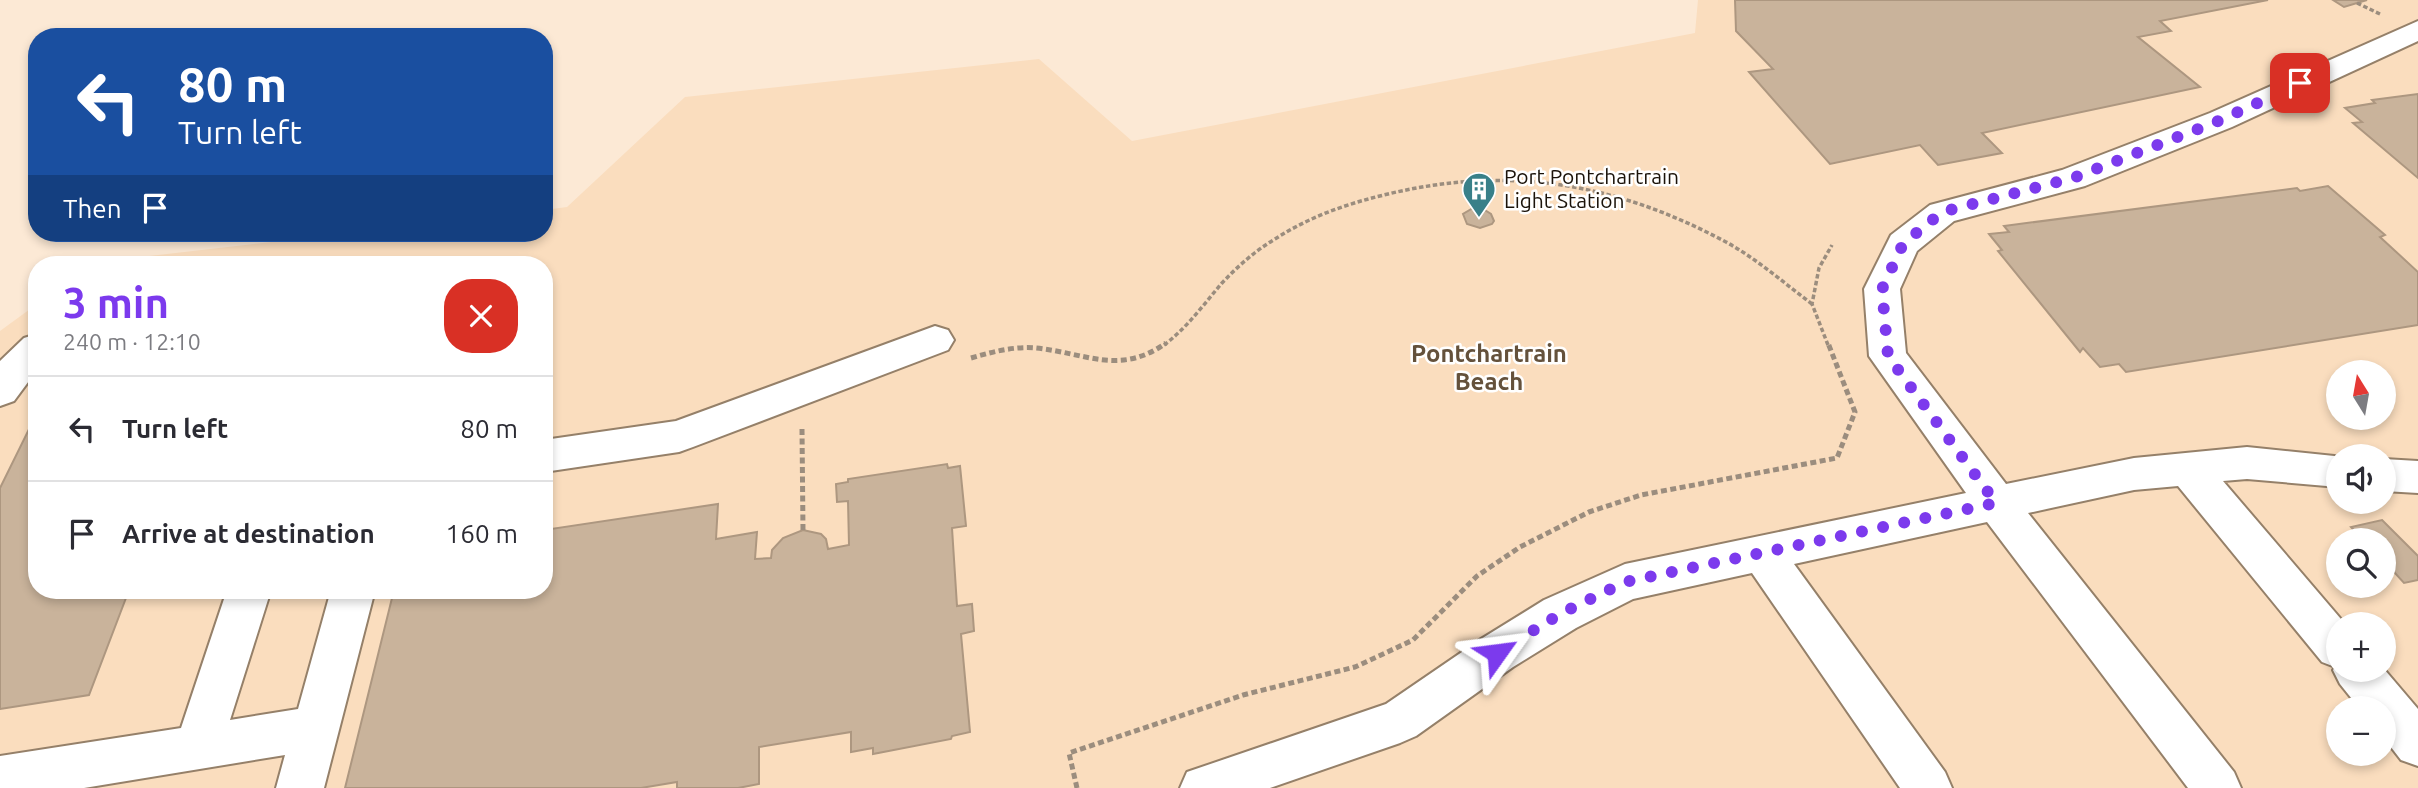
<!DOCTYPE html>
<meta charset="utf-8">
<style>
:root{--surface:#fff;--page:#f7f7f7;--text:#2b2b33;--muted:#7c7c81;--line:#e1e1e2;--accent:#7c3aed}
body{margin:0;font-family:Ubuntu,sans-serif;background:var(--page);color:var(--text);height:100vh;display:flex;flex-direction:column;font-size:26px;white-space:nowrap}
*{box-sizing:border-box;margin:0}
p{font-size:23px;color:var(--muted)}
.icon{flex:none;width:38px;height:38px;fill:none;stroke:currentColor;stroke-width:2;stroke-linecap:round;stroke-linejoin:round}
.map{position:relative;flex:1;overflow:hidden}
.sheet{position:absolute;left:28px;top:256px;width:525px;height:343px;display:flex;flex-direction:column;background:var(--surface);border-radius:28px;box-shadow:0 4px 10px #0003}
.sheet>*{flex:none}
.hud{position:absolute;left:28px;top:28px;width:525px;height:214px;border-radius:28px;box-shadow:0 4px 10px #0003;background:#1a4fa0;color:#fff;overflow:hidden}
.needle{width:46px;rotate:349deg}
.buttons{position:absolute;left:2326px;top:360px;display:grid;gap:14px}
.buttons a{display:grid;place-items:center;width:70px;height:70px;border-radius:50%;background:var(--surface);box-shadow:0 4px 10px #0003;font-size:35px}
.pin{position:absolute;display:grid;place-items:center;width:60px;height:60px;color:#fff;margin:-30px;border-radius:14px;box-shadow:0 4px 10px #0006}
.me{position:absolute;width:77px;margin:-38px;rotate:59deg;stroke-linejoin:round;filter:drop-shadow(0 0 5px #0008)}
.turn{display:flex;align-items:center;gap:24px;height:147px;padding:0 35px;font-size:32px}
.turn .icon{width:91px;height:91px;stroke-width:2.5}
.turn b{display:block;font-size:49px;line-height:60px}
.then{display:flex;align-items:center;height:66px;padding:0 35px;background:#0003;gap:14px;font-size:26px}
.round{display:grid;place-items:center;flex:none;width:74px;height:74px;border-radius:28px;background:var(--page)}
.headline{display:flex;align-items:center;justify-content:space-between;height:119px;padding:0 35px}
h1{font-size:42px;font-weight:700;line-height:52px;color:var(--accent)}
ul{padding:0;list-style:none}
li{display:flex;align-items:center;gap:21px;height:105px;padding:0 35px;border-top:2px solid var(--line)}
li div{flex:1}
li b{display:block;font-size:26px}
li em{font-style:normal}
.map>svg:first-child{display:block}
.built{fill:#faddbe;fill-rule:evenodd}
.building{fill:#c9b39b;stroke:#ad9780;stroke-width:2}
.lines{fill:none;stroke-linecap:round;stroke-linejoin:round}
.minor-casing{stroke:#958069;stroke-width:4}
.path-far1{stroke:#9b8d7e;stroke-width:3.5;stroke-dasharray:4.5 2.5;stroke-linecap:butt}
.path{stroke:#9b8d7e;stroke-width:5;stroke-dasharray:6 3.5;stroke-linecap:butt}
.minor{fill:#fff;fill-rule:evenodd}
.route{stroke:#7c3aed;stroke-width:12;stroke-dasharray:0 21.6}
.labels{text-anchor:middle;stroke-width:5;stroke-linejoin:round;paint-order:stroke}
.poi-label{font-size:21px;fill:#1b130a;stroke:#fff;text-anchor:start}
.quarter-label{font-size:24px;font-weight:bold;fill:#64513b;stroke:#fff}
</style>
<div class="map">
<svg width="2418" height="788" viewBox="0 0 2418 788">
<rect width="100%" height="100%" fill="#fce9d5"/>
<path class="built" d="M 1698,0 L 2418,0 L 2418,788 L 0,788 L 0,331 L 37,304 L 37,590 L 544,590 L 544,264 L 106,264 L 132,258 L 350,233 L 544,233 L 544,210 L 567,207 L 685,97 L 1039,59 L 1132,141 L 1695,33 ZM 2338,373 L 2384,373 L 2384,418 L 2338,418 ZM 2338,457 L 2384,457 L 2384,502 L 2338,502 ZM 2338,541 L 2384,541 L 2384,586 L 2338,586 ZM 2338,625 L 2384,625 L 2384,670 L 2338,670 ZM 2338,709 L 2384,709 L 2384,754 L 2338,754 Z"/>
<path class="building" d="M 1735,0 L 2268,0 L 2160,21 L 2171,31 L 2138,37 L 2200,87 L 1982,133 L 2002,153 L 1938,165 L 1920,145 L 1830,164 L 1749,72 L 1773,69 L 1736,31 Z
M 2333,0 L 2367,0 L 2344,7 Z
M 2418,94 L 2418,178 L 2353,123 L 2362,122 L 2345,108 L 2375,103 L 2372,100 Z
M 2328,186 L 2385,235 L 2380,237 L 2418,272 L 2418,325 L 2126,372 L 2119,364 L 2100,367 L 2083,348 L 2080,352 L 1998,251 L 2002,250 L 1989,234 L 2009,232 L 2004,226 L 2297,188 L 2300,191 Z
M 1473,208 L 1483,209 L 1491,214 L 1494,221 L 1492,224 L 1480,228 L 1467,224 L 1463,214 Z
M 37,413 L 37,590 L 129,590 L 89,695 L 0,709 L 0,488 Z
M 947,464 L 948,468 L 960,466 L 966,526 L 952,528 L 957,606 L 972,604 L 974,631 L 961,634 L 970,732 L 952,736 L 951,739 L 873,754 L 873,748 L 851,752 L 851,732 L 759,747 L 759,784 L 738,788 L 677,788 L 677,782 L 641,788 L 345,788 L 394,590 L 544,590 L 544,530 L 718,504 L 716,539 L 757,532 L 755,559 L 771,558 L 772,550 L 783,538 L 803,530 L 821,534 L 826,539 L 828,549 L 849,545 L 848,501 L 837,502 L 836,484 L 848,482 L 848,479 Z
M 2382,520 L 2418,556 L 2418,580 L 2404,583 L 2384,561 L 2384,541 L 2364,541 L 2351,527 Z"/>
<g class="lines">
<defs>
<path id="minor" d="M 2418,21 L 2418,41 L 2232,127 L 2085,186 L 1954,221 L 1917,251 L 1900,289 L 1906,353 L 2006,484 L 2134,458 L 2247,447 L 2344,457 L 2338,457 L 2338,487 L 2247,479 L 2223,481 L 2346,625 L 2338,625 L 2338,670 L 2384,669 L 2418,709 L 2418,766 L 2401,760 L 2384,738 L 2384,709 L 2360,709 L 2340,684 L 2333,670 L 2335,667 L 2322,662 L 2178,486 L 2134,490 L 2028,513 L 2234,772 L 2241,788 L 2188,788 L 1987,522 L 1794,564 L 1945,772 L 1952,788 L 1900,788 L 1752,573 L 1633,599 L 1576,628 L 1513,667 L 1416,736 L 1400,743 L 1270,788 L 1180,788 L 1187,772 L 1386,704 L 1481,639 L 1544,600 L 1625,564 L 1966,493 L 1869,356 L 1864,289 L 1891,235 L 1930,205 L 2062,170 L 2210,113 Z
M 935,326 L 948,330 L 954,340 L 948,350 L 693,447 L 679,452 L 544,472 L 544,440 L 676,421 Z
M 37,334 L 37,370 L 14,401 L 0,406 L 0,361 L 24,338 Z
M 2384,459 L 2418,461 L 2418,493 L 2384,491 Z
M 227,590 L 271,590 L 230,720 L 298,709 L 331,590 L 375,590 L 324,788 L 276,788 L 285,755 L 84,788 L 0,788 L 0,756 L 181,728 Z"/>
</defs>
<use href="#minor" class="minor-casing"/>
<path class="path-far1" d="M 2357,3 L 2380,14
M 1164,345 C 1187,328 1204,304 1222,283 C 1238,266 1255,251 1275,239 C 1311,216 1346,204 1388,194 C 1509,165 1616,183 1726,242 C 1757,259 1784,283 1812,304
M 1828,345 L 1812,304 L 1819,268 L 1832,245"/>
<path class="path" d="M 971,358 C 992,352 1014,346 1036,348 C 1086,353 1120,376 1166,343
M 802,429 L 803,530
M 1077,788 L 1069,753 L 1243,695 L 1355,667 L 1413,640 L 1477,576 L 1520,547 L 1589,512 L 1641,495 L 1837,458 L 1855,412 L 1828,343"/>
<use href="#minor" class="minor"/>
</g>
<g class="lines">
<path class="route" d="M 1497,653 L 1560,614 L 1625,582 L 1996,503 L 1888,356 L 1882,289 L 1903,244 L 1942,212 L 2073,178 L 2221,120 L 2300,83"/>
</g>
<defs>
<symbol id="building-pin" viewBox="-11 -11 22 30"><path d="M0 17L-7.5 6A9.5 9.5 0 1 1 7.5 6Z" fill="#398089" stroke="#fff"/><path d="M-4-6H4V6H1V3H-1V6H-4ZM-2.5-4.3h1.7v1.8h-1.7ZM.8-4.3h1.7v1.8H.8ZM-2.5-1h1.7V.8h-1.7ZM.8-1h1.7V.8H.8Z" fill="#fff"/></symbol>
</defs>
<g fill-rule="evenodd">
<use href="#building-pin" x="1460" y="170" width="38" height="52"/>
</g>
<g class="labels">
<g class="poi-label">
<text x="1504" y="184">Port Pontchartrain<tspan x="1504" dy="24">Light Station</tspan></text>
</g>
<g class="quarter-label">
<text x="1489" y="362">Pontchartrain<tspan x="1489" dy="28">Beach</tspan></text>
</g>
</g>
</svg>
<div class="buttons">
<a><svg class="needle" viewBox="-14 -14 28 28"><path d="M0-13l5 13h-10z" fill="#e53935"/><path d="M0 13l5-13h-10z" fill="#7c7c81"/></svg></a>
<a><svg class="icon" aria-label="sound" viewBox="0 0 24 24"><path d="M4 9h4l5-4v14l-5-4H4zM17 9q2 3 0 6"/></svg></a>
<a><svg class="icon" aria-label="search" viewBox="0 0 24 24"><circle cx="10" cy="10" r="6"/><path d="M15 15l6 6"/></svg></a>
<a>+</a>
<a>−</a>
</div>
<div class="pin" style="left:2300px;top:83px;background:#d93025"><svg class="icon" aria-label="arrive" viewBox="0 0 24 24"><path d="M6 21V4h12l-3 4 3 4H6"/></svg></div>
<svg class="me" style="left:1497px;top:653px" viewBox="-20 -20 40 40"><path d="M0-17L14 15 0 8-14 15z" fill="#7c3aed" stroke="#fff" stroke-width="4"/></svg>
<div class="hud">
<div class="turn"><svg class="icon" aria-label="left" viewBox="0 0 24 24"><path d="M17 20v-9H6M10 6l-5 5 5 5"/></svg><div><b>80 m</b>Turn left</div></div>
<div class="then">Then<svg class="icon" aria-label="arrive" viewBox="0 0 24 24"><path d="M6 21V4h12l-3 4 3 4H6"/></svg></div>
</div>
<section class="sheet">
<div class="headline"><div><h1>3 min</h1><p>240 m · 12:10</p></div><a class="round" style="background:#d93025;color:#fff"><svg class="icon" aria-label="close" viewBox="0 0 24 24"><path d="M6 6l12 12M18 6L6 18"/></svg></a></div>
<ul>
<li><svg class="icon" aria-label="left" viewBox="0 0 24 24"><path d="M17 20v-9H6M10 6l-5 5 5 5"/></svg><div><b>Turn left</b></div><em>80 m</em></li>
<li><svg class="icon" aria-label="arrive" viewBox="0 0 24 24"><path d="M6 21V4h12l-3 4 3 4H6"/></svg><div><b>Arrive at destination</b></div><em>160 m</em></li>
</ul>
</section>
</div>
